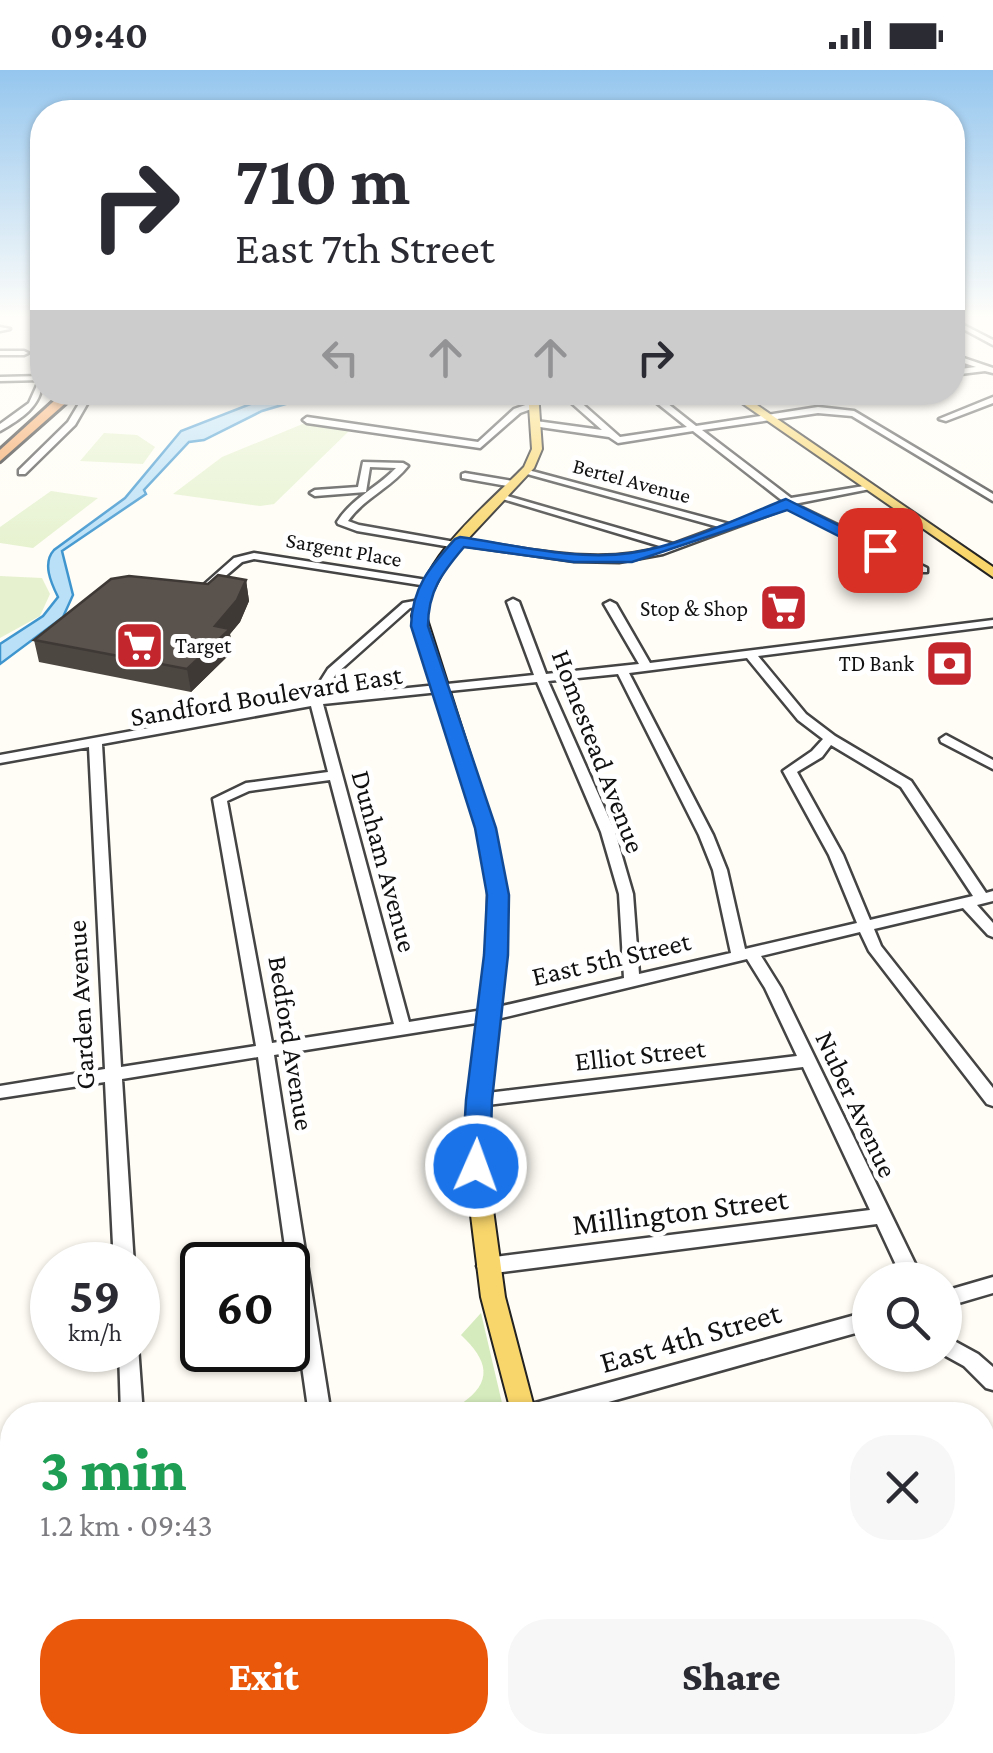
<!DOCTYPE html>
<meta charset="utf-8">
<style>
:root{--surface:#fff;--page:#f7f7f7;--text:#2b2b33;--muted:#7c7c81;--accent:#ea580c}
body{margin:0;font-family:"Crimson Pro",serif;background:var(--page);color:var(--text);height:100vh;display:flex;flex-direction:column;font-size:38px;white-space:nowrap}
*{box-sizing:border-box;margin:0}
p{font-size:32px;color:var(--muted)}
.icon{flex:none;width:55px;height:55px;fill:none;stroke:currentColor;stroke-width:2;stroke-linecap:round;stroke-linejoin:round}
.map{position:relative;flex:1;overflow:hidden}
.drawer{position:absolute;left:0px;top:1332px;width:995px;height:352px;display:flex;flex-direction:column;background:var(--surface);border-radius:40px 40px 0 0;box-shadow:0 2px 8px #0004}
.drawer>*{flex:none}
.hud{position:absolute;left:30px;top:30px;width:935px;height:305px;border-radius:40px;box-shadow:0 2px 8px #0004;background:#fff;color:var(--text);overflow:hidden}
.controls{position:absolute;left:852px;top:1192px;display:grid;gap:20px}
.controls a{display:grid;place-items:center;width:110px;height:110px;border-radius:50%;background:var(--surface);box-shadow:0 2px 8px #0004;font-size:50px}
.speed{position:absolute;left:30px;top:1172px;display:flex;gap:20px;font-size:50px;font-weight:700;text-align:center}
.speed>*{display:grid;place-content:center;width:130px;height:130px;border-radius:50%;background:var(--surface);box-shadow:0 2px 8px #0004;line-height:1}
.speed small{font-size:25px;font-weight:400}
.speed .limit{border:5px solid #111;border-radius:15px;background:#fff;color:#111}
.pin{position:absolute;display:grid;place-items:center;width:85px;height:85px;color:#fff;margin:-42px;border-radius:20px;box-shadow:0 5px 15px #0006}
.me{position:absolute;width:110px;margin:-55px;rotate:2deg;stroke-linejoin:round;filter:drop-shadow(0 0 8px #0008)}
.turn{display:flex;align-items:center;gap:35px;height:210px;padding:0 40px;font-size:45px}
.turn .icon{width:130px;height:130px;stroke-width:2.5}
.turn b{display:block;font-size:70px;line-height:85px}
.lanes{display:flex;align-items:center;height:95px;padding:0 40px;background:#0003;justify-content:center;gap:50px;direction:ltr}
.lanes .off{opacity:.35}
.round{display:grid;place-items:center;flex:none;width:105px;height:105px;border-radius:40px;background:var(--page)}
.overview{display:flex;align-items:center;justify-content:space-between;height:170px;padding:0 40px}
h1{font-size:60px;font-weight:800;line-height:75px;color:#1e9e55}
.primary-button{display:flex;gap:20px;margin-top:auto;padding:20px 40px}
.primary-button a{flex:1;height:115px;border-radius:40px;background:var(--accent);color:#fff;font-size:40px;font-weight:800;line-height:115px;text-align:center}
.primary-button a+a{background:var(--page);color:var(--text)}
.status{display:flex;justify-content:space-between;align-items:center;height:70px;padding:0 50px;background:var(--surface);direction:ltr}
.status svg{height:28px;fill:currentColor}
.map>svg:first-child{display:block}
.green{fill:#d5ebbd}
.pitch{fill:#e6f2cf}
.water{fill:#b9e0f7;stroke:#3f96cf;stroke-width:2.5}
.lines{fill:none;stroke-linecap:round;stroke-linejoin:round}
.minor-casing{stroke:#444;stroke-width:5}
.major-casing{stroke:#222;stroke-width:4}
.highway-casing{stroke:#222;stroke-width:6}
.minor{fill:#fff;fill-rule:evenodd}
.major{fill:#f9d66b;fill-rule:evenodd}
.highway{fill:#f5a25d;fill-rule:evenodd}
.wall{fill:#4d4742}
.shaded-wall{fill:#3f3936}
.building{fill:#5a524d;stroke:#3f3936;stroke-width:2.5}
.route{fill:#1a73e8;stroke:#114b97;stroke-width:2.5}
.labels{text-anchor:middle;stroke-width:10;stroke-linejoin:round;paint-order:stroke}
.far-street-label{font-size:22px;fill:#111;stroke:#fff}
.far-poi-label{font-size:22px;fill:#111;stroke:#fff;text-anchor:end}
.street-label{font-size:28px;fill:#111;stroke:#fff}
.near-street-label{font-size:32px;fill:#111;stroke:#fff}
</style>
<div class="status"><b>09:40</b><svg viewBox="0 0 49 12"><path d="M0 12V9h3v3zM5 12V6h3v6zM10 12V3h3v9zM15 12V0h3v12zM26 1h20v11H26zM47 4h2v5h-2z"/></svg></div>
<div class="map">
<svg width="993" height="1683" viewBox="0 0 993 1683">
<rect width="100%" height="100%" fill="#fffdf5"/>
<path class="green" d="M 481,1243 L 502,1333 L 462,1340 L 461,1334 C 494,1312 488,1290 461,1265 Z"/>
<path class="pitch" d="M 305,353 L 350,360 L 274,434 L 260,436 L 173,424 L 222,387 Z
M 104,363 L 137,365 L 155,377 L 143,394 L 80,391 Z
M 51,421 L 98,428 L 33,478 L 0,473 L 0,457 Z
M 0,506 L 42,508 L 50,524 L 40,546 L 0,568 Z"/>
<path class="water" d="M 279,323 L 323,323 L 262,341 L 204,370 L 189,372 L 144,420 L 146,424 L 62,481 L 73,525 L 63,547 L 0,594 L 0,574 L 43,546 L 58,527 C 51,513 42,493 54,480 L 125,428 L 181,361 Z"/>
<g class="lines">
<defs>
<path id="minor" d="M 952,249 L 993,270 L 993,275 L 952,253 Z
M 0,257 L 10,259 L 0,261 Z
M 0,281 L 24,281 L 28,283 L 24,285 L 0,285 Z
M 952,284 L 993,298 L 993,303 L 985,301 L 952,305 L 952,300 L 976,297 L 952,289 Z
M 42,306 L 42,310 L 0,311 L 0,307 Z
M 39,311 L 42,311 C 42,336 21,349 0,361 L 0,354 L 29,333 Z
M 86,322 L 94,322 L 75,355 L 25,404 L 19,404 L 19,400 L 68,352 Z
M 559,322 L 569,322 L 620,367 L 687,357 L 643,322 L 653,322 L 696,356 L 818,337 L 854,341 L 993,424 L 993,431 L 852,346 L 818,343 L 702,360 L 791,428 L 870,415 L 870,419 L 794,434 L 927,498 L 927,502 L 919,502 L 787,438 L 663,484 L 619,492 L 574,491 L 462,475 L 457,478 L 357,461 L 338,454 L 337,452 C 352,428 377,418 396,398 L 370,397 L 366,422 L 315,426 L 310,423 L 315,420 L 358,417 L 363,392 L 403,393 L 408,396 C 391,418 364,428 348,451 L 359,455 L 455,472 L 460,469 C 525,478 598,497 663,477 L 496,427 L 504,425 L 673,474 L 719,457 L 520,402 L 528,400 L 729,454 L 774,438 L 784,432 L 693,361 L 618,373 L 609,367 L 533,356 L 533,352 L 536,351 L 602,360 Z
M 993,327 L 993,333 L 946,351 L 939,349 Z
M 534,332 L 538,335 L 537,337 L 520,343 L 480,378 L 307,353 L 303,350 L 307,347 L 478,372 L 514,339 Z
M 465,403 L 513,411 L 518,414 L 513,417 L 462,408 L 462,404 Z
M 254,483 L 427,510 L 432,513 L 427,516 L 254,489 L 242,492 L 208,521 L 199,519 L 234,488 Z
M 513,529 L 519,532 L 546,604 L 639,594 L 604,534 L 610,531 L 616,534 L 650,593 L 993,550 L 993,556 L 758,586 L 806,644 L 835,666 L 911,711 L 986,823 L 993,821 L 993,831 L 977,835 L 993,853 L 993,867 L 988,865 L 963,838 L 874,859 L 881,876 L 993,1018 L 993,1036 L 987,1034 L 869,881 L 860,862 L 761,886 L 781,918 L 923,1210 L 903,1210 L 877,1154 L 487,1204 L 480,1202 L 477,1196 L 480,1190 L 487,1188 L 870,1140 L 803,997 L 479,1036 L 473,1034 L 470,1030 L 473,1026 L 479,1024 L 797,986 L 765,918 L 747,889 L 489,951 L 274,985 L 331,1345 L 309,1345 L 258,987 L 122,1009 L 134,1195 L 114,1195 L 105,1012 L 0,1028 L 0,1016 L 105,999 L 89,677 L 0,693 L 0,685 L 309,629 L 328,599 L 403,533 L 420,530 L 426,533 L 424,535 L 410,538 L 336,604 L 321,627 L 534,605 L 507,532 ZM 747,588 L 798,650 L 823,669 L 812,681 L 783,701 L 829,785 L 857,853 L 745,879 L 727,800 L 713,765 L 629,603 ZM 618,604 L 699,765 L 713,800 L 731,883 L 639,904 L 633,824 L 615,762 L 548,611 ZM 537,612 L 601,762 L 619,824 L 624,908 L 489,939 L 409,952 L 323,634 ZM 311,636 L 328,702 L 246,713 L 213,729 L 256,976 L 121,997 L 102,674 ZM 831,675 L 901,717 L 973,826 L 870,850 L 843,785 L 797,702 L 822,687 ZM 330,710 L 394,954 L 272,973 L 227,731 L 249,721 Z
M 946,665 L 993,690 L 993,699 L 941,672 L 940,669 Z
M 993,1207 L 993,1223 L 945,1237 L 945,1221 Z
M 870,1241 L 870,1259 L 562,1345 L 517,1345 L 520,1338 L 528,1335 Z
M 945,1266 L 978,1284 L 993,1297 L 993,1320 L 986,1318 L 964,1296 L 944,1285 Z
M 138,1276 L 143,1345 L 121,1345 L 119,1280 L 138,1280 Z
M 993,1388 L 993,1408 L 982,1411 L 982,1391 Z
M 12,1444 L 12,1466 L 0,1468 L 0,1446 Z
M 0,1562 L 12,1569 L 12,1596 L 0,1590 Z
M 117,1672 L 159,1672 L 166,1683 L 125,1683 L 121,1681 Z
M 385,1672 L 411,1672 L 414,1683 L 388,1683 Z"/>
<path id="major" d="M 528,322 L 538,322 L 542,379 L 534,398 L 450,488 L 430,526 L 426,546 L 493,757 L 504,807 L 505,885 L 489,1030 L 487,1096 L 505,1227 L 536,1345 L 512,1345 L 481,1227 L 465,1096 L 469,1030 L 487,885 L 488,807 L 477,757 L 412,546 C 426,482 481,441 524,397 L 532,379 Z
M 726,322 L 738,322 L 993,497 L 993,507 Z
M 615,1672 L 645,1672 L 648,1683 L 618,1683 Z"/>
<path id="highway" d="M 64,322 L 78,322 L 0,391 L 0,380 Z"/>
</defs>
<use href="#minor" class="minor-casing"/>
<use href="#major" class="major-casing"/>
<use href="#highway" class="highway-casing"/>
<use href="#minor" class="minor"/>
<use href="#major" class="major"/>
<use href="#highway" class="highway"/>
</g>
<path class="wall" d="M 246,510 L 249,531 L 240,552 L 230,564 L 233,581 L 191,622 L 39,592 L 34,570 L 208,514 Z"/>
<path class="shaded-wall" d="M 246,510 L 249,531 L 240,552 L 230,564 L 233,581 L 191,622 L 187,599 Z"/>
<path class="building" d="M 218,505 L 246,510 L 237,530 L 215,556 L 230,559 L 187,599 L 34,570 L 111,509 L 129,506 L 208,514 Z"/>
<linearGradient id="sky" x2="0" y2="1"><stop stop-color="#95c6ee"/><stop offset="0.51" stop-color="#fffefa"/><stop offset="1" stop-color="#fffefa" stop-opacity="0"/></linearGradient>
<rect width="993" height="485" fill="url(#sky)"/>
<path class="route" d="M 786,429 L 888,480 L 874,484 L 787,440 L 632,492 L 574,492 L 464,477 C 442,503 428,521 428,556 L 496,758 L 509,825 L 508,885 L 492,1030 L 490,1096 L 486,1103 L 476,1107 L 466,1103 L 462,1096 L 466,1030 L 484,885 L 487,825 L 475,758 L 411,556 C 412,517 430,497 455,469 L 460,467 C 515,475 576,491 631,483 C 684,475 738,448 786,429 Z"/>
<defs>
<symbol id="supermarket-square" viewBox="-11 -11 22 22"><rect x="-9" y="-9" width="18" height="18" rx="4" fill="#c4262e" stroke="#fff"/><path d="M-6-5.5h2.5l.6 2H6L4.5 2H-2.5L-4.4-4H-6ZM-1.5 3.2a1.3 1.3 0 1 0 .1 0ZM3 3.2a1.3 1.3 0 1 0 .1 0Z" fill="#fff"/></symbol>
<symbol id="bank-square" viewBox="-11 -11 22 22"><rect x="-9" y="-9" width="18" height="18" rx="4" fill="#c4262e" stroke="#fff"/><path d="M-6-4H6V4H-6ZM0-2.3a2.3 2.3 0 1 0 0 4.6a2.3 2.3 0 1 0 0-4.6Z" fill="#fff"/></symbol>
</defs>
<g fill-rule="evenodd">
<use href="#supermarket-square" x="756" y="510" width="55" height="55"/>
<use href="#supermarket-square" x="112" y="548" width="55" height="55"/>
<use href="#bank-square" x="922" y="566" width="55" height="55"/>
</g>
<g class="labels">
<g class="far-street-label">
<text transform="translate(632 410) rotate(15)" y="8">Bertel Avenue</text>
<text transform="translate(344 479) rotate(10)" y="8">Sargent Place</text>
</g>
<g class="far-poi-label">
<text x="748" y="546">Stop &amp; Shop</text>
<text x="175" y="583" text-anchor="start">Target</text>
<text x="914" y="601">TD Bank</text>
</g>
<g class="street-label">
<text transform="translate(266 625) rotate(-9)" y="10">Sandford Boulevard East</text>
<text transform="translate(599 681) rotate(69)" y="10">Homestead Avenue</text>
<text transform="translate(385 791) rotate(75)" y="10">Dunham Avenue</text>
<text transform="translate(611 888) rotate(-13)" y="10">East 5th Street</text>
<text transform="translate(80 935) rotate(-93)" y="10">Garden Avenue</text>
<text transform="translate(292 973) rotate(81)" y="10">Bedford Avenue</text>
<text transform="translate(640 984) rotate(-6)" y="10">Elliot Street</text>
<text transform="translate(857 1034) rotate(65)" y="10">Nuber Avenue</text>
</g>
<g class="near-street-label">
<text transform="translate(680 1141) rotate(-7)" y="11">Millington Street</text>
<text transform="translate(690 1267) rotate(-16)" y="11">East 4th Street</text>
</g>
</g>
</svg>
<div class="controls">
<a><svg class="icon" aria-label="search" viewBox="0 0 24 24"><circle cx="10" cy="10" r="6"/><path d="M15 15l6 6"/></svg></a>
</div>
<div class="speed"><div>59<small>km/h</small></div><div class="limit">60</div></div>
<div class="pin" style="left:880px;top:480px;background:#d93025"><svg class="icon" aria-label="arrive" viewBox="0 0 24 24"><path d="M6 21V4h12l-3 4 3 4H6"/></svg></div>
<svg class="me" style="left:476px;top:1096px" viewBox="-20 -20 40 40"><circle r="17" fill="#1a73e8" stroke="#fff" stroke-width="3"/><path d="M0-11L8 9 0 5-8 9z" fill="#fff"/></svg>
<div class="hud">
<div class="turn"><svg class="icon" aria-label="right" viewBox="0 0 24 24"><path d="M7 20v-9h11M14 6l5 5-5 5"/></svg><div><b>710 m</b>East 7th Street</div></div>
<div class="lanes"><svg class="icon off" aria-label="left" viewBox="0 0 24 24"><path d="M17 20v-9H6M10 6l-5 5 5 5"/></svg><svg class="icon off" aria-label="ahead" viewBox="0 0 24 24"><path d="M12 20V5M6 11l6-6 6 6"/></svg><svg class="icon off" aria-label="ahead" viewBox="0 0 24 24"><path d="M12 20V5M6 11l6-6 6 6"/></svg><svg class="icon" aria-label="right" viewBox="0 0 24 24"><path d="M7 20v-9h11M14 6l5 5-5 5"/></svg></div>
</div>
<section class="drawer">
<div class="overview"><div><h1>3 min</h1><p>1.2 km · 09:43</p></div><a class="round"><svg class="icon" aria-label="close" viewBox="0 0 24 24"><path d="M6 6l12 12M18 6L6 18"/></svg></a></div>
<div class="primary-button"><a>Exit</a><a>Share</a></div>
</section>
</div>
